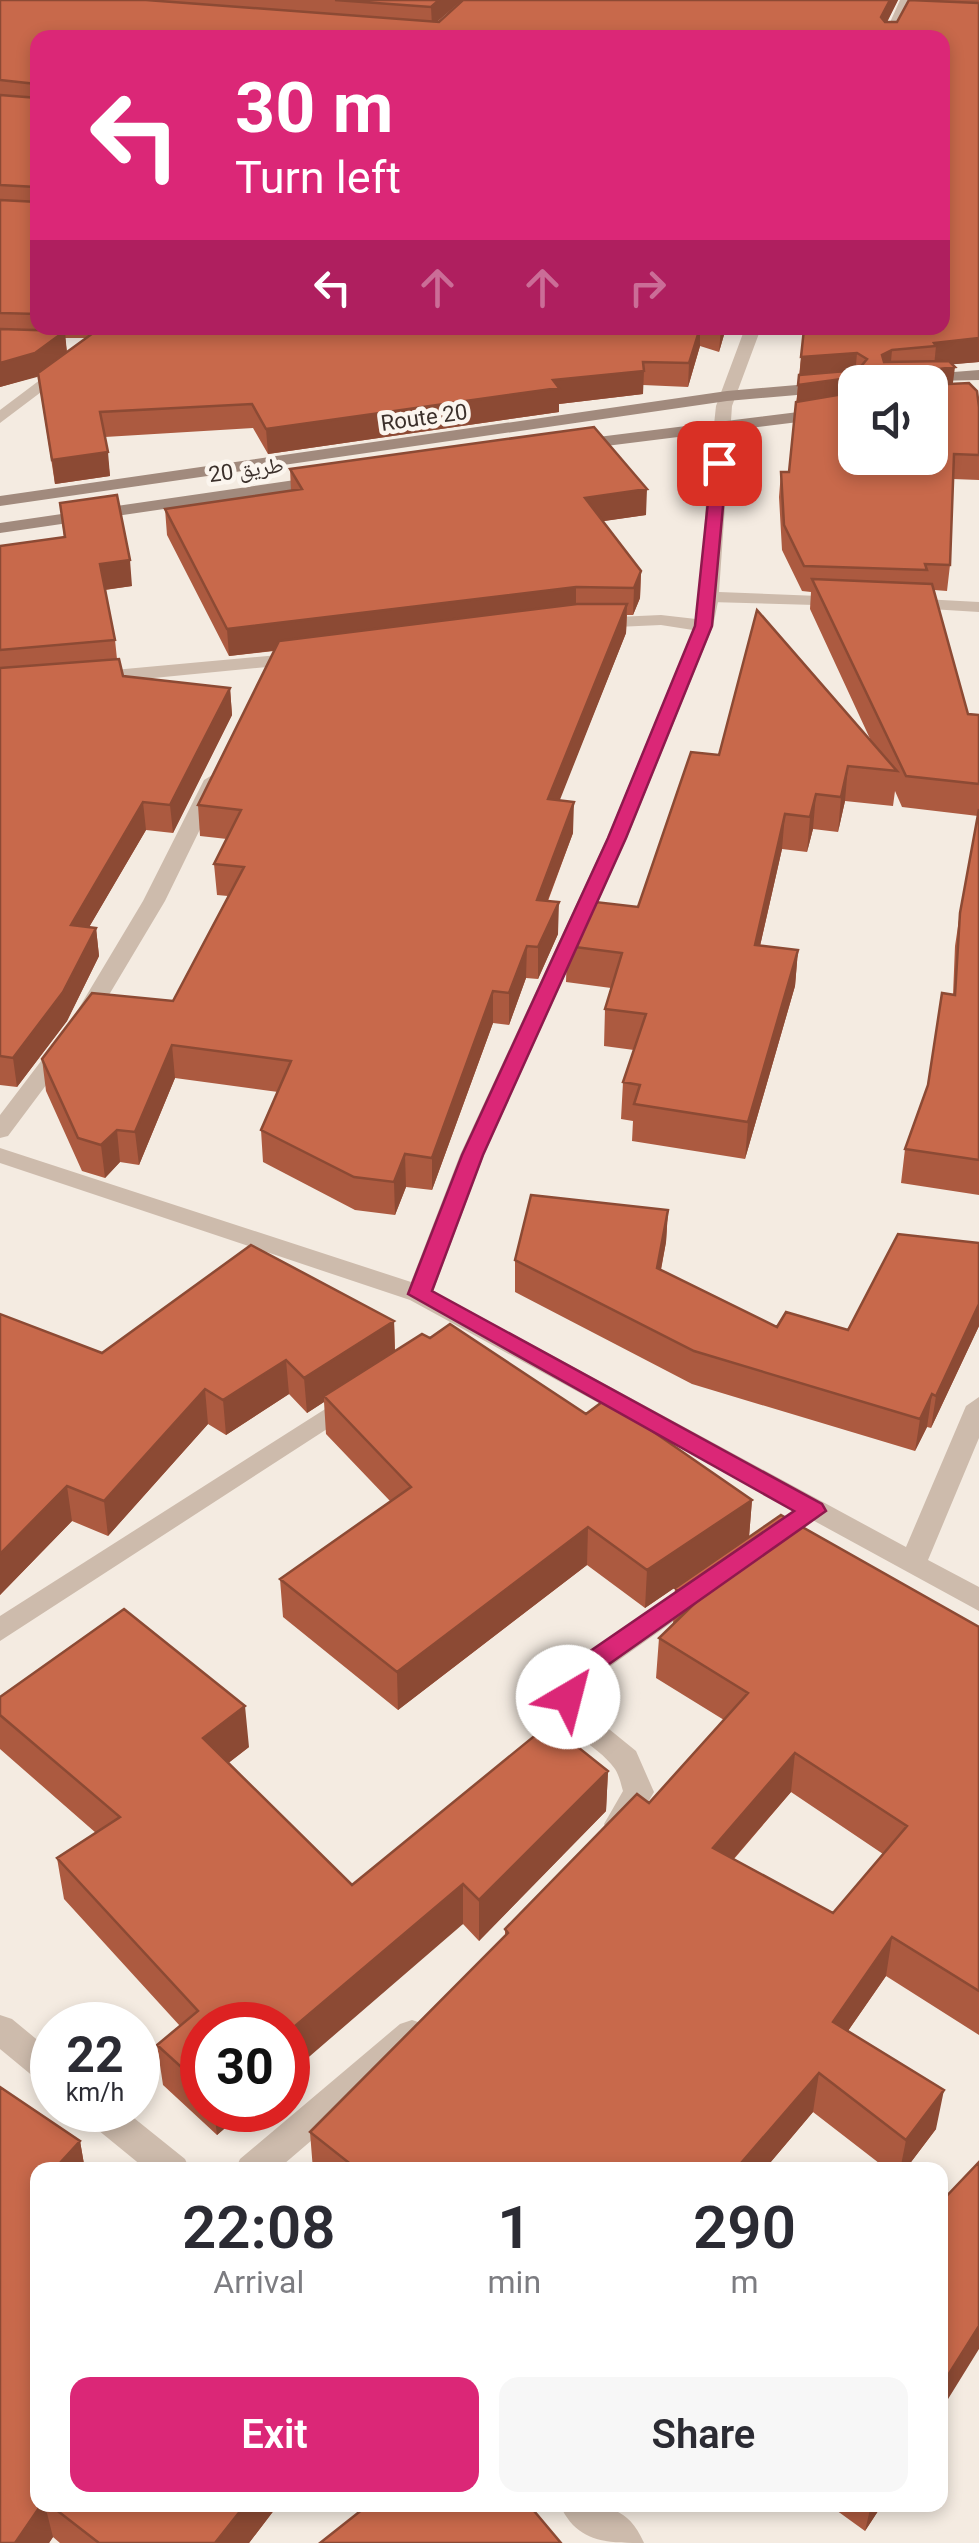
<!DOCTYPE html>
<meta charset="utf-8">
<style>
:root{--surface:#fff;--page:#f7f7f7;--text:#2b2b33;--muted:#7c7c81;--accent:#db2777}
body{margin:0;font-family:Roboto,"Noto Naskh Arabic",sans-serif;background:var(--page);color:var(--text);height:100vh;display:flex;flex-direction:column;font-size:38px;white-space:nowrap}
*{box-sizing:border-box;margin:0}
p{font-size:32px;color:var(--muted)}
.icon{flex:none;width:55px;height:55px;fill:none;stroke:currentColor;stroke-width:2;stroke-linecap:round;stroke-linejoin:round}
.map{position:relative;flex:1;overflow:hidden}
.sheet{position:absolute;left:30px;top:2162px;width:918px;height:350px;display:flex;flex-direction:column;background:var(--surface);border-radius:20px;box-shadow:0 5px 15px #0003}
.sheet>*{flex:none}
.banner{position:absolute;left:30px;top:30px;width:920px;height:305px;border-radius:20px;box-shadow:0 5px 15px #0003;background:#db2777;color:#fff;overflow:hidden}
.buttons{position:absolute;left:838px;top:365px;display:grid;gap:20px}
.buttons a{display:grid;place-items:center;width:110px;height:110px;border-radius:20px;background:var(--surface);box-shadow:0 5px 15px #0003;font-size:50px}
.speed{position:absolute;left:30px;top:2002px;display:flex;gap:20px;font-size:50px;font-weight:700;text-align:center}
.speed>*{display:grid;place-content:center;width:130px;height:130px;border-radius:50%;background:var(--surface);box-shadow:0 5px 15px #0003;line-height:1}
.speed small{font-size:25px;font-weight:400}
.speed .limit{border:15px solid #d22;background:#fff;color:#111}
.pin{position:absolute;display:grid;place-items:center;width:85px;height:85px;color:#fff;margin:-42px;border-radius:20px;box-shadow:0 5px 15px #0006}
.me{position:absolute;width:110px;margin:-55px;rotate:37deg;stroke-linejoin:round;filter:drop-shadow(0 0 8px #0008)}
.turn{display:flex;align-items:center;gap:35px;height:210px;padding:0 40px;font-size:45px}
.turn .icon{width:130px;height:130px;stroke-width:2.5}
.turn b{display:block;font-size:70px;line-height:85px}
.lanes{display:flex;align-items:center;height:95px;padding:0 40px;background:#0003;justify-content:center;gap:50px;direction:ltr}
.lanes .off{opacity:.35}
.eta{display:flex;justify-content:space-evenly;align-items:center;height:170px;text-align:center}
.eta b{font-size:60px;font-weight:600;line-height:70px}
.primary-button{display:flex;gap:20px;margin-top:auto;padding:20px 40px}
.primary-button a{flex:1;height:115px;border-radius:20px;background:var(--accent);color:#fff;font-size:40px;font-weight:600;line-height:115px;text-align:center}
.primary-button a+a{background:var(--page);color:var(--text)}
.map>svg:first-child{display:block}
.lines{fill:none;stroke-linecap:round;stroke-linejoin:round}
.minor{fill:#cdbbac;fill-rule:evenodd}
.tertiary{fill:#cdbbac;fill-rule:evenodd}
.secondary{fill:#a18a7d;fill-rule:evenodd}
.wall{fill:#ac5a40;fill-rule:evenodd}
.shaded-wall{fill:#8c4a34}
.building{fill:#c8694b;stroke:#8c4a34;stroke-width:2.5;fill-rule:evenodd}
.route{fill:#db2777;stroke:#8e194d;stroke-width:2.5}
.labels{text-anchor:middle;stroke-width:9;stroke-linejoin:round;paint-order:stroke}
.far-street-label{font-size:22px;fill:#3b302b;stroke:#fbf5ee}
</style>
<div class="map">
<svg width="979" height="2543" viewBox="0 0 979 2543">
<rect width="100%" height="100%" fill="#f4ebe1"/>
<g class="lines">
<path class="minor" d="M 109,328 L 126,328 L 0,423 L 0,410 Z
M 710,592 L 719,597 L 713,626 L 627,838 L 484,1155 L 433,1291 L 906,1547 L 966,1406 L 979,1397 L 979,1438 L 928,1560 L 979,1587 L 979,1611 L 410,1300 L 0,1163 L 0,1148 L 411,1282 L 460,1155 L 607,838 L 693,630 L 661,625 L 594,628 L 585,623 L 594,618 L 661,615 L 696,619 L 701,597 Z
M 301,653 L 308,655 L 308,663 L 92,684 L 83,678 L 92,672 Z
M 214,774 L 224,780 L 165,901 L 91,1025 L 8,1136 L 0,1138 L 0,1115 L 70,1023 L 143,901 L 204,780 Z
M 352,1392 L 365,1401 L 361,1407 L 0,1641 L 0,1616 Z
M 702,1576 L 712,1580 L 716,1587 L 712,1594 L 588,1682 L 588,1712 L 636,1751 L 654,1792 L 630,1833 L 619,1836 L 608,1833 L 604,1824 L 623,1791 C 621,1784 619,1775 615,1769 C 591,1734 532,1727 564,1668 Z
M 0,2015 L 12,2019 L 52,2052 L 52,2086 L 40,2082 L 0,2049 Z
M 412,2020 L 424,2024 L 429,2034 L 424,2044 L 277,2170 L 235,2170 L 240,2159 L 400,2024 Z
M 82,2110 L 124,2110 L 185,2159 L 190,2170 L 147,2170 L 87,2121 Z
M 560,2505 C 598,2505 627,2502 644,2543 C 607,2543 577,2543 560,2505 Z"/>
<path class="tertiary" d="M 900,0 L 912,0 L 895,38 L 883,38 Z
M 745,328 L 761,328 L 732,406 L 719,592 L 844,597 L 853,602 L 850,606 L 710,602 L 701,597 L 706,499 L 716,406 Z
M 904,598 L 979,602 L 979,612 L 898,607 L 895,603 Z"/>
<path class="secondary" d="M 979,370 L 979,380 L 882,382 L 890,377 Z
M 855,380 L 861,382 L 855,382 L 855,390 L 727,401 L 0,506 L 0,496 L 727,391 Z
M 855,405 L 855,415 L 574,450 L 566,445 L 574,440 Z
M 322,476 L 330,481 L 328,485 L 0,533 L 0,523 Z"/>
</g>
<path class="wall" d="M 0,0 L 462,0 L 437,22 L 439,22 L 463,0 L 898,0 L 887,22 L 897,22 L 909,0 L 979,0 L 979,362 L 953,364 L 953,384 L 979,407 L 979,480 L 953,479 L 950,565 L 947,591 L 934,590 L 968,714 L 979,715 L 979,1195 L 901,1183 L 905,1149 L 928,1085 L 953,995 L 955,946 L 960,913 L 978,816 L 902,807 L 895,791 L 893,806 L 845,801 L 838,832 L 813,829 L 807,852 L 782,849 L 760,946 L 798,950 L 795,986 L 745,1159 L 632,1141 L 633,1121 L 621,1119 L 623,1082 L 634,1050 L 604,1046 L 605,1009 L 611,988 L 566,982 L 567,946 L 638,907 L 719,755 L 872,743 L 810,609 L 811,592 L 802,591 L 782,550 L 779,497 L 781,472 L 789,472 L 804,329 L 942,328 L 942,38 L 38,38 L 38,328 L 726,328 L 719,352 L 700,346 L 688,387 L 643,385 L 643,394 L 559,404 L 559,412 L 268,454 L 253,428 L 105,437 L 110,476 L 55,484 L 38,376 L 0,387 ZM 65,338 L 85,338 L 67,352 ZM 855,382 L 930,382 L 855,458 Z
M 290,469 L 646,515 L 603,521 L 641,571 L 640,598 L 633,615 L 627,615 L 626,633 L 559,800 L 573,833 L 548,901 L 558,934 L 538,979 L 526,978 L 509,1025 L 493,1023 L 432,1190 L 406,1187 L 395,1215 L 355,1210 L 263,1162 L 261,1130 L 278,1092 L 175,1078 L 139,1165 L 120,1162 L 105,1178 L 82,1171 L 46,1091 L 42,1059 L 173,1001 L 228,896 L 217,895 L 214,864 L 227,839 L 200,836 L 198,805 L 274,651 L 229,656 L 167,535 L 165,509 L 291,491 Z
M 60,503 L 132,586 L 105,590 L 115,640 L 117,659 L 123,676 L 230,688 L 232,715 L 173,833 L 146,830 L 89,927 L 96,928 L 99,956 L 67,1021 L 17,1087 L 0,1085 L 0,546 L 64,537 Z
M 668,1210 L 666,1242 L 661,1270 L 777,1327 L 848,1330 L 979,1243 L 979,1326 L 931,1428 L 927,1427 L 915,1451 L 692,1384 L 515,1292 L 515,1260 Z
M 0,1314 L 102,1353 L 394,1321 L 395,1351 L 586,1414 L 752,1500 L 749,1537 L 645,1608 L 587,1565 L 398,1710 L 283,1617 L 280,1579 L 390,1501 L 326,1434 L 324,1402 L 307,1413 L 289,1394 L 226,1435 L 208,1424 L 108,1536 L 72,1521 L 0,1595 Z
M 675,1588 L 979,1627 L 979,2035 L 886,1976 L 848,2031 L 936,2129 L 905,2170 L 888,2170 L 813,2112 L 764,2170 L 313,2170 L 310,2132 L 505,1937 L 505,1929 L 649,1803 L 724,1720 L 656,1678 L 659,1638 L 673,1624 ZM 791,1792 L 883,1854 L 833,1913 L 734,1859 Z
M 0,1697 L 249,1747 L 228,1763 L 352,1885 L 608,1771 L 606,1811 L 479,1941 L 463,1924 L 202,2025 L 202,2110 L 246,2110 L 217,2135 L 163,2085 L 157,2045 L 180,2026 L 64,1899 L 57,1858 L 96,1833 L 0,1749 Z
M 0,2087 L 80,2141 L 85,2170 L 38,2170 L 38,2505 L 278,2505 L 249,2543 L 60,2543 L 53,2537 L 49,2543 L 0,2543 Z
M 829,2505 L 882,2505 L 865,2531 Z"/>
<path class="shaded-wall" d="M 439,0 L 462,0 L 432,26 L 431,7 Z
M 890,0 L 898,0 L 880,36 L 881,17 Z
M 88,328 L 104,328 L 89,338 Z
M 700,328 L 700,346 L 688,387 L 689,363 Z
M 721,328 L 726,328 L 719,352 Z
M 65,331 L 67,354 L 37,377 L 0,387 L 0,363 Z
M 979,338 L 979,362 L 934,366 L 936,346 L 934,343 Z
M 892,350 L 890,373 L 882,355 Z
M 857,353 L 855,376 L 799,381 L 801,357 Z
M 955,367 L 952,390 L 930,393 L 930,370 Z
M 644,371 L 643,394 L 559,404 L 559,412 L 268,454 L 266,429 L 553,380 Z
M 857,377 L 855,401 L 796,409 L 798,385 Z
M 108,452 L 110,476 L 55,484 L 52,460 Z
M 647,489 L 646,515 L 584,524 L 585,498 Z
M 130,560 L 132,586 L 103,590 L 100,564 Z
M 641,571 L 640,598 L 633,615 L 634,588 Z
M 576,587 L 576,614 L 229,656 L 227,629 Z
M 627,604 L 626,633 L 548,830 L 548,799 Z
M 230,688 L 232,715 L 173,833 L 170,805 Z
M 848,766 L 845,801 L 838,832 L 841,797 Z
M 816,794 L 813,829 L 807,852 L 810,817 Z
M 143,802 L 146,830 L 74,953 L 71,925 Z
M 574,802 L 573,833 L 536,931 L 537,900 Z
M 785,814 L 782,849 L 752,981 L 755,945 Z
M 559,902 L 558,934 L 538,979 L 538,947 Z
M 96,928 L 99,956 L 67,1021 L 17,1087 L 13,1058 Z
M 527,946 L 526,978 L 509,1025 L 509,993 Z
M 798,950 L 795,986 L 745,1159 L 748,1122 Z
M 493,991 L 493,1023 L 432,1190 L 432,1158 Z
M 172,1045 L 175,1078 L 139,1165 L 135,1132 Z
M 117,1130 L 120,1162 L 105,1178 L 101,1145 Z
M 405,1154 L 406,1187 L 395,1215 L 394,1182 Z
M 668,1210 L 666,1242 L 655,1300 L 657,1268 Z
M 979,1304 L 979,1326 L 931,1428 L 936,1396 Z
M 394,1321 L 395,1356 L 324,1396 L 324,1402 L 307,1413 L 304,1378 Z
M 286,1360 L 289,1394 L 226,1435 L 223,1400 Z
M 205,1389 L 208,1424 L 108,1536 L 104,1501 Z
M 932,1394 L 927,1427 L 915,1451 L 920,1419 Z
M 67,1486 L 72,1521 L 0,1595 L 0,1554 Z
M 752,1500 L 749,1537 L 645,1608 L 647,1570 Z
M 588,1527 L 587,1565 L 398,1710 L 397,1672 Z
M 245,1706 L 249,1747 L 208,1779 L 203,1738 Z
M 795,1753 L 791,1792 L 709,1887 L 713,1848 Z
M 608,1771 L 606,1811 L 479,1941 L 479,1900 Z
M 463,1884 L 463,1924 L 288,2075 L 288,2032 Z
M 892,1937 L 886,1976 L 827,2061 L 833,2022 Z
M 819,2073 L 813,2112 L 764,2170 L 735,2170 Z
M 944,2090 L 936,2129 L 905,2170 L 900,2170 L 906,2140 Z
M 214,2110 L 246,2110 L 217,2135 Z
M 80,2141 L 85,2170 L 60,2170 L 59,2164 Z
M 979,2326 L 979,2349 L 940,2412 L 940,2388 Z
M 41,2505 L 45,2505 L 53,2537 L 49,2543 L 15,2543 Z
M 245,2505 L 278,2505 L 249,2543 L 215,2543 Z
M 871,2505 L 882,2505 L 865,2531 Z"/>
<path class="building" d="M 0,0 L 146,0 L 439,22 L 463,0 L 890,0 L 881,17 L 885,22 L 897,22 L 909,0 L 979,3 L 979,338 L 934,343 L 936,346 L 892,350 L 882,355 L 884,362 L 949,361 L 955,367 L 930,370 L 930,385 L 969,383 L 977,391 L 979,407 L 979,455 L 954,454 L 950,565 L 925,564 L 927,570 L 804,566 L 784,525 L 781,472 L 789,472 L 796,402 L 855,392 L 855,458 L 930,458 L 930,382 L 858,382 L 857,377 L 798,385 L 799,375 L 858,370 L 867,359 L 857,353 L 801,357 L 804,329 L 942,328 L 942,38 L 38,38 L 38,92 L 36,84 L 0,80 Z
M 335,0 L 439,0 L 431,7 Z
M 0,95 L 38,98 L 38,197 L 36,187 L 0,185 Z
M 0,200 L 38,202 L 38,314 L 0,313 Z
M 100,328 L 700,328 L 689,363 L 643,362 L 644,371 L 553,380 L 559,388 L 266,429 L 252,404 L 100,412 L 108,452 L 52,460 L 38,373 Z
M 0,329 L 65,331 L 35,353 L 0,363 Z
M 594,427 L 647,489 L 585,498 L 641,571 L 634,588 L 576,587 L 227,629 L 165,509 L 302,489 L 290,469 Z
M 117,495 L 130,560 L 100,564 L 115,640 L 0,650 L 0,546 L 65,537 L 60,503 Z
M 812,579 L 932,584 L 968,714 L 979,715 L 979,784 L 906,776 Z
M 577,604 L 627,604 L 548,799 L 574,802 L 537,900 L 559,902 L 538,947 L 527,946 L 509,993 L 493,991 L 432,1158 L 405,1154 L 394,1182 L 354,1177 L 261,1130 L 291,1061 L 172,1045 L 135,1132 L 117,1130 L 101,1145 L 78,1138 L 42,1059 L 92,993 L 173,1001 L 244,867 L 214,864 L 241,810 L 198,805 L 279,641 Z
M 757,610 L 897,771 L 848,766 L 841,797 L 816,794 L 810,817 L 785,814 L 755,945 L 798,950 L 748,1122 L 634,1104 L 640,1085 L 623,1082 L 646,1014 L 605,1009 L 622,953 L 567,946 L 587,901 L 638,907 L 691,752 L 719,755 Z
M 119,659 L 123,676 L 230,688 L 170,805 L 143,802 L 71,925 L 96,928 L 63,992 L 13,1058 L 0,1056 L 0,668 Z
M 979,809 L 979,1160 L 905,1149 L 928,1085 L 942,993 L 955,995 L 960,913 Z
M 531,1195 L 668,1210 L 657,1268 L 777,1327 L 786,1312 L 848,1330 L 898,1234 L 979,1243 L 979,1304 L 936,1396 L 932,1394 L 920,1419 L 694,1351 L 515,1260 Z
M 251,1245 L 394,1321 L 304,1378 L 286,1360 L 223,1400 L 205,1389 L 104,1501 L 67,1486 L 0,1554 L 0,1314 L 102,1353 Z
M 450,1324 L 586,1414 L 606,1399 L 752,1500 L 647,1570 L 588,1527 L 397,1672 L 280,1579 L 411,1487 L 324,1396 L 422,1334 L 430,1338 Z
M 781,1515 L 979,1627 L 979,1991 L 892,1937 L 833,2022 L 944,2090 L 906,2140 L 819,2073 L 735,2170 L 358,2170 L 310,2132 L 508,1933 L 505,1929 L 637,1794 L 649,1803 L 748,1693 L 659,1638 L 695,1603 L 675,1588 ZM 795,1753 L 907,1826 L 833,1913 L 713,1848 Z
M 124,1609 L 245,1706 L 203,1738 L 352,1885 L 549,1724 L 608,1771 L 479,1900 L 463,1884 L 288,2032 L 288,2025 L 202,2025 L 202,2086 L 157,2045 L 198,2011 L 57,1858 L 120,1817 L 0,1715 L 0,1697 Z
M 0,2087 L 80,2141 L 59,2164 L 68,2170 L 38,2170 L 38,2505 L 41,2505 L 15,2543 L 0,2543 Z
M 979,2162 L 979,2326 L 940,2388 L 940,2203 Z
M 50,2505 L 245,2505 L 215,2543 L 99,2543 Z
M 368,2505 L 529,2505 L 561,2543 L 320,2543 Z"/>
<path class="route" d="M 719,458 L 727,463 L 712,626 L 626,838 L 483,1155 L 432,1291 L 822,1504 L 826,1511 L 585,1681 L 577,1705 L 568,1708 L 555,1697 L 564,1669 L 794,1511 L 408,1294 L 462,1155 L 608,838 L 695,626 L 712,463 Z"/>
<g class="labels">
<g class="far-street-label">
<text transform="translate(424 417) rotate(-8)" y="8">Route 20</text>
<text transform="translate(246 469) rotate(-8)" y="8">طريق 20</text>
</g>
</g>
</svg>
<div class="buttons">
<a><svg class="icon" aria-label="sound" viewBox="0 0 24 24"><path d="M4 9h4l5-4v14l-5-4H4zM17 9q2 3 0 6"/></svg></a>
</div>
<div class="speed"><div>22<small>km/h</small></div><div class="limit">30</div></div>
<div class="pin" style="left:719px;top:463px;background:#d93025"><svg class="icon" aria-label="arrive" viewBox="0 0 24 24"><path d="M6 21V4h12l-3 4 3 4H6"/></svg></div>
<svg class="me" style="left:568px;top:1697px" viewBox="-20 -20 40 40"><circle r="19" fill="#fff"/><path d="M0-13L10 11 0 6-10 11z" fill="#db2777"/></svg>
<div class="banner">
<div class="turn"><svg class="icon" aria-label="left" viewBox="0 0 24 24"><path d="M17 20v-9H6M10 6l-5 5 5 5"/></svg><div><b>30 m</b>Turn left</div></div>
<div class="lanes"><svg class="icon" aria-label="left" viewBox="0 0 24 24"><path d="M17 20v-9H6M10 6l-5 5 5 5"/></svg><svg class="icon off" aria-label="ahead" viewBox="0 0 24 24"><path d="M12 20V5M6 11l6-6 6 6"/></svg><svg class="icon off" aria-label="ahead" viewBox="0 0 24 24"><path d="M12 20V5M6 11l6-6 6 6"/></svg><svg class="icon off" aria-label="right" viewBox="0 0 24 24"><path d="M7 20v-9h11M14 6l5 5-5 5"/></svg></div>
</div>
<section class="sheet">
<div class="eta">
<div><b>22:08</b><p>Arrival</p></div>
<div><b>1</b><p>min</p></div>
<div><b>290</b><p>m</p></div>
</div>
<div class="primary-button"><a>Exit</a><a>Share</a></div>
</section>
</div>
